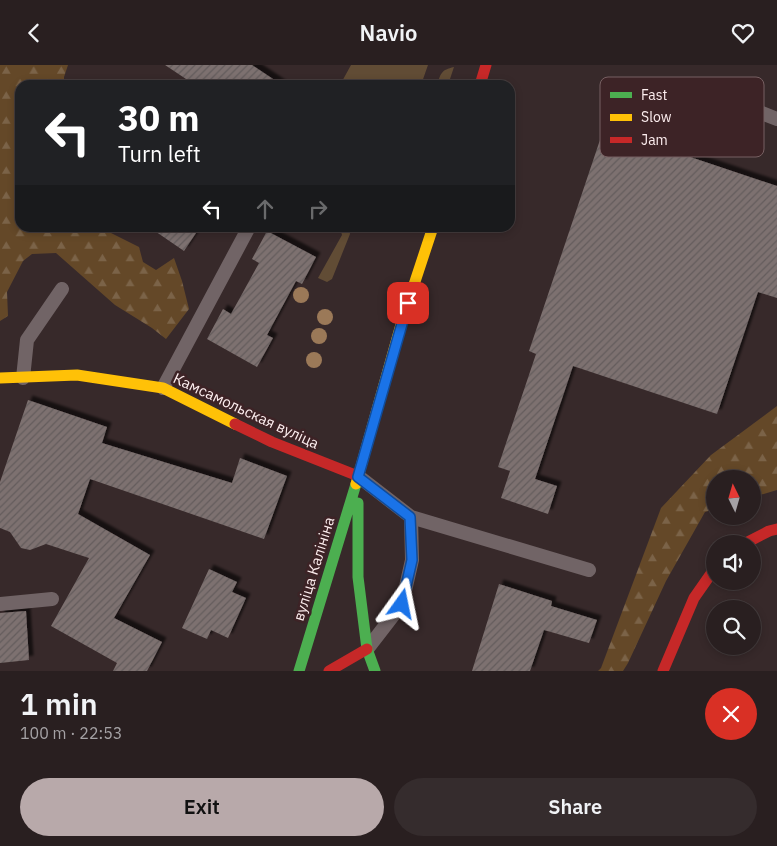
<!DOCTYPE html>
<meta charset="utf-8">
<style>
:root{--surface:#291f20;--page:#352c2d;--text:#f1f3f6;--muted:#a5a2a5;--line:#453d3e;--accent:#b8a9aa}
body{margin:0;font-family:"IBM Plex Sans",sans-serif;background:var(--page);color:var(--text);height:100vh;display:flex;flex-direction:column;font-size:19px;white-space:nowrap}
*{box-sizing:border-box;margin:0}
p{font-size:16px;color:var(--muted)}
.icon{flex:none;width:28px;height:28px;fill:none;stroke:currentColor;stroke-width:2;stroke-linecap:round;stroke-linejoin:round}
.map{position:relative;height:606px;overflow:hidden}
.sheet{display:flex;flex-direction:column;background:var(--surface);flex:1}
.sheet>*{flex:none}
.hud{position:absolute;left:15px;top:15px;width:500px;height:152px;border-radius:15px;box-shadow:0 2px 8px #0003,0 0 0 1px var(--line);background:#202124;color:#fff;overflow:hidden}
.needle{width:32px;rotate:355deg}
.tools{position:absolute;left:706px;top:405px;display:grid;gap:10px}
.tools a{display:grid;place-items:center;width:55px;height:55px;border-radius:50%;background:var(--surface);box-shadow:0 2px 8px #0003,0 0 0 1px var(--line);font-size:25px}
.pin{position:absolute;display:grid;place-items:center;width:42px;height:42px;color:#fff;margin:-21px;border-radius:10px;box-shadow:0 2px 8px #0006}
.me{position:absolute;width:55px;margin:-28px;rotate:12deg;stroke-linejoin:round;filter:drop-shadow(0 0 4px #0008)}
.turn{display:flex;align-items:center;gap:18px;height:105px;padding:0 20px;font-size:22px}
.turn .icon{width:65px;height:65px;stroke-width:2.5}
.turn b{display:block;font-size:35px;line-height:42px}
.lanes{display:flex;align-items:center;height:48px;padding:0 20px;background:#0003;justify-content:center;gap:25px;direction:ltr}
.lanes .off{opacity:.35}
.round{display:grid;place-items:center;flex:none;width:52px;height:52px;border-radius:26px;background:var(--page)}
.headline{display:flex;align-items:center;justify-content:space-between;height:85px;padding:0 20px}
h1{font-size:30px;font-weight:600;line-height:38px}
.primary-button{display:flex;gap:10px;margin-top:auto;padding:10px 20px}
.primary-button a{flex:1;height:58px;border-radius:30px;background:var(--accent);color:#111;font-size:20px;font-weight:600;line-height:58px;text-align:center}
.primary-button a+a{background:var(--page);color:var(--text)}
header{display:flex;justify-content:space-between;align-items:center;height:65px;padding:0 20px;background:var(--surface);font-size:22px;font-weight:600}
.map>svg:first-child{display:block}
.green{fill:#614c35}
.forest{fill:url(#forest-firs)}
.building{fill:url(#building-hatch);filter:url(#shadow)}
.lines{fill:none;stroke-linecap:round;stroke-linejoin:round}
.lane{stroke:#716466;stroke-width:14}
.fast{stroke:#4caf50;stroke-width:11}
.slow{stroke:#ffc107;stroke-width:11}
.jam{stroke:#c62828;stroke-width:11}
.tree{fill:#9b7958}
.route-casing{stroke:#114b97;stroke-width:12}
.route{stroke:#1a73e8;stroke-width:9}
.labels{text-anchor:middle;stroke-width:5;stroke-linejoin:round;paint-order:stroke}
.street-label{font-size:15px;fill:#fdeeef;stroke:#3d2326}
.key{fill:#3d2326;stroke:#776062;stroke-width:1}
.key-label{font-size:14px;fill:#fdeeef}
</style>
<header><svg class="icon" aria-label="back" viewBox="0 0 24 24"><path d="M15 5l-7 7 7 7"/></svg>Navio<svg class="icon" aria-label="heart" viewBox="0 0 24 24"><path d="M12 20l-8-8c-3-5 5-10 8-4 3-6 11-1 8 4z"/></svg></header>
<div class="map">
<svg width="777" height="606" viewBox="0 0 777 606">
<defs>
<pattern id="forest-firs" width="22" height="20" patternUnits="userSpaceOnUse" patternTransform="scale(1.25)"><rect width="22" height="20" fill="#644828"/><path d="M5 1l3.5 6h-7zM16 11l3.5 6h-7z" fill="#7b6348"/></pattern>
<pattern id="building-hatch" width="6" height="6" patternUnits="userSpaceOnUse" patternTransform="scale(1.25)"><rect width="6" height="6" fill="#7d7170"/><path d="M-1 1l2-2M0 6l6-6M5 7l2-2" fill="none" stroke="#645c5c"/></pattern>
<filter id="shadow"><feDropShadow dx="4.5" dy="-4.5" stdDeviation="1" flood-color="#0009"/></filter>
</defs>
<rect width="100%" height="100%" fill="#37292a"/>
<path class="green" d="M 351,0 L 428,0 L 421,20 L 340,20 Z
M 454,2 L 448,20 L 437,20 C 441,8 441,5 454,2 Z
M 340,163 L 349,163 L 350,169 L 332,214 L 327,217 L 318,213 L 342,170 Z"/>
<path class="forest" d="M 0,0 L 68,0 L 64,12 L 64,20 L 20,20 L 20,162 L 104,163 L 105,165 L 139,182 L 143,197 L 156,205 L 174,193 L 182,216 L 189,244 L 166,274 L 152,263 L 115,240 L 56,188 L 32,189 L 23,196 L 7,227 L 8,251 L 0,256 Z
M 777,341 L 777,425 L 753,432 L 752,414 L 715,414 L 715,444 L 705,447 L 666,516 L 628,598 L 623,606 L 598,606 L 601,603 L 661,443 L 711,390 Z"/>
<path class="building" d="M 165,0 L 252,0 L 282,20 L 195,20 Z
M 604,63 L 777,121 L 777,233 L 758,227 L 717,349 L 573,301 L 535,414 L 557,421 L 548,449 L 501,433 L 510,406 L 498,402 L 536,289 L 529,286 Z
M 149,162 L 200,162 L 184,186 Z
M 267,166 L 316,192 L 302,219 L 296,216 L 267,270 L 273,273 L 257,302 L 207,274 L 223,244 L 231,249 L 259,198 L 252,194 Z
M 28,335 L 107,362 L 102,378 L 232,418 L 240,393 L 287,411 L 264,474 L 90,414 L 78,449 L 150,490 L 114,553 L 162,577 L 147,606 L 113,606 L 117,598 L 51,561 L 89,493 L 46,479 L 30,485 L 21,483 L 10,467 L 0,463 L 0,417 Z
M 209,504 L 237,517 L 232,527 L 246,533 L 228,573 L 211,565 L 207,574 L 182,563 Z
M 499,519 L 552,536 L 551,541 L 597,555 L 589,578 L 544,565 L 530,606 L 472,606 Z
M 26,546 L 29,595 L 0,598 L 0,548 Z"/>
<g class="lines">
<path class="lane" d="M 721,32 L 777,54
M 23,313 L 27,275 L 62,224
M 163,323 L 249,162
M 358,411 L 411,452 L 412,495 L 402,539 L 368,583
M 411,452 L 589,505
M 0,539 L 52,534"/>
<path class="fast" d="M 358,438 L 358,512 L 367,584 L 375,606
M 299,606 L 356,419"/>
<path class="slow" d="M 0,313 L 77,310 L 163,323 L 235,359
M 356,419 L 402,256 L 433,162"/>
<path class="jam" d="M 480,20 L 486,0
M 235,359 L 272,377 L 358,411
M 744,479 L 769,466 L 777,464
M 329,606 L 367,584
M 663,606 L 694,533 L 715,503"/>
</g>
<g class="tree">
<circle cx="301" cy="230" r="8"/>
<circle cx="325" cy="252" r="8"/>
<circle cx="319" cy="271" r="8"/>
<circle cx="314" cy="295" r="8"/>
</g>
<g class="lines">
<defs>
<path id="route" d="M 402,539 L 412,495 L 410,452 L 358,412 L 408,238"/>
</defs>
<use href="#route" class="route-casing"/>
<use href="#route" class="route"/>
</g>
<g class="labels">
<g class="street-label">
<text transform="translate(246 346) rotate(25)" y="5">Камсамольская вуліца</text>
<text transform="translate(314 504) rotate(-73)" y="5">вуліца Калініна</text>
</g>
</g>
<rect x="600" y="12" width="164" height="80" rx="8" class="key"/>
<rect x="610" y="27" width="22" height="6" fill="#4caf50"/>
<rect x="610" y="49" width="22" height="7" fill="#ffc107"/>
<rect x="610" y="72" width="22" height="6" fill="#c62828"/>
<g class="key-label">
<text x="641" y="35">Fast</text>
<text x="641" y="57">Slow</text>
<text x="641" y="80">Jam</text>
</g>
</svg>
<div class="tools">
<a><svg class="needle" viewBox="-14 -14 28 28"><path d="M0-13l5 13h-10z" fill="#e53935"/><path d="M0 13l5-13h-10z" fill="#a5a2a5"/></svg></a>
<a><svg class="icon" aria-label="sound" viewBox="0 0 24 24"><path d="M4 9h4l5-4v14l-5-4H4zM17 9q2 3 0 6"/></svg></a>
<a><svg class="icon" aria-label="search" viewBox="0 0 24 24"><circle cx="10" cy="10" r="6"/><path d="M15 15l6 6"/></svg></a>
</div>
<div class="pin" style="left:408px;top:238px;background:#d93025"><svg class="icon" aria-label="arrive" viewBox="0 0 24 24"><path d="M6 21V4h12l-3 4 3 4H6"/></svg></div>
<svg class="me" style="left:402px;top:539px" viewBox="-20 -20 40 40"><path d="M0-17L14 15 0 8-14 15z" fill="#1a73e8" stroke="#fff" stroke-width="4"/></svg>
<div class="hud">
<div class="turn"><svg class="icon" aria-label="left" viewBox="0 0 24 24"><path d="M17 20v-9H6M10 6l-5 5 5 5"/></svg><div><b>30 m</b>Turn left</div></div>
<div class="lanes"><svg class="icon" aria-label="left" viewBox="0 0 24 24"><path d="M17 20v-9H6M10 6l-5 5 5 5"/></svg><svg class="icon off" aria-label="ahead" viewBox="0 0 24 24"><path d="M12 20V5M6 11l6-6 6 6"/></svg><svg class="icon off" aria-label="right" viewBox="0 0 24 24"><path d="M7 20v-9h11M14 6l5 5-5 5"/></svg></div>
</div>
</div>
<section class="sheet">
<div class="headline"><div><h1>1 min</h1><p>100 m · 22:53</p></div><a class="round" style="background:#d93025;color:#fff"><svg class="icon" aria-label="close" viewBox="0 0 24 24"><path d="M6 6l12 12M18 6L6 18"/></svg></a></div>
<div class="primary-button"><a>Exit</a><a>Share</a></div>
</section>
